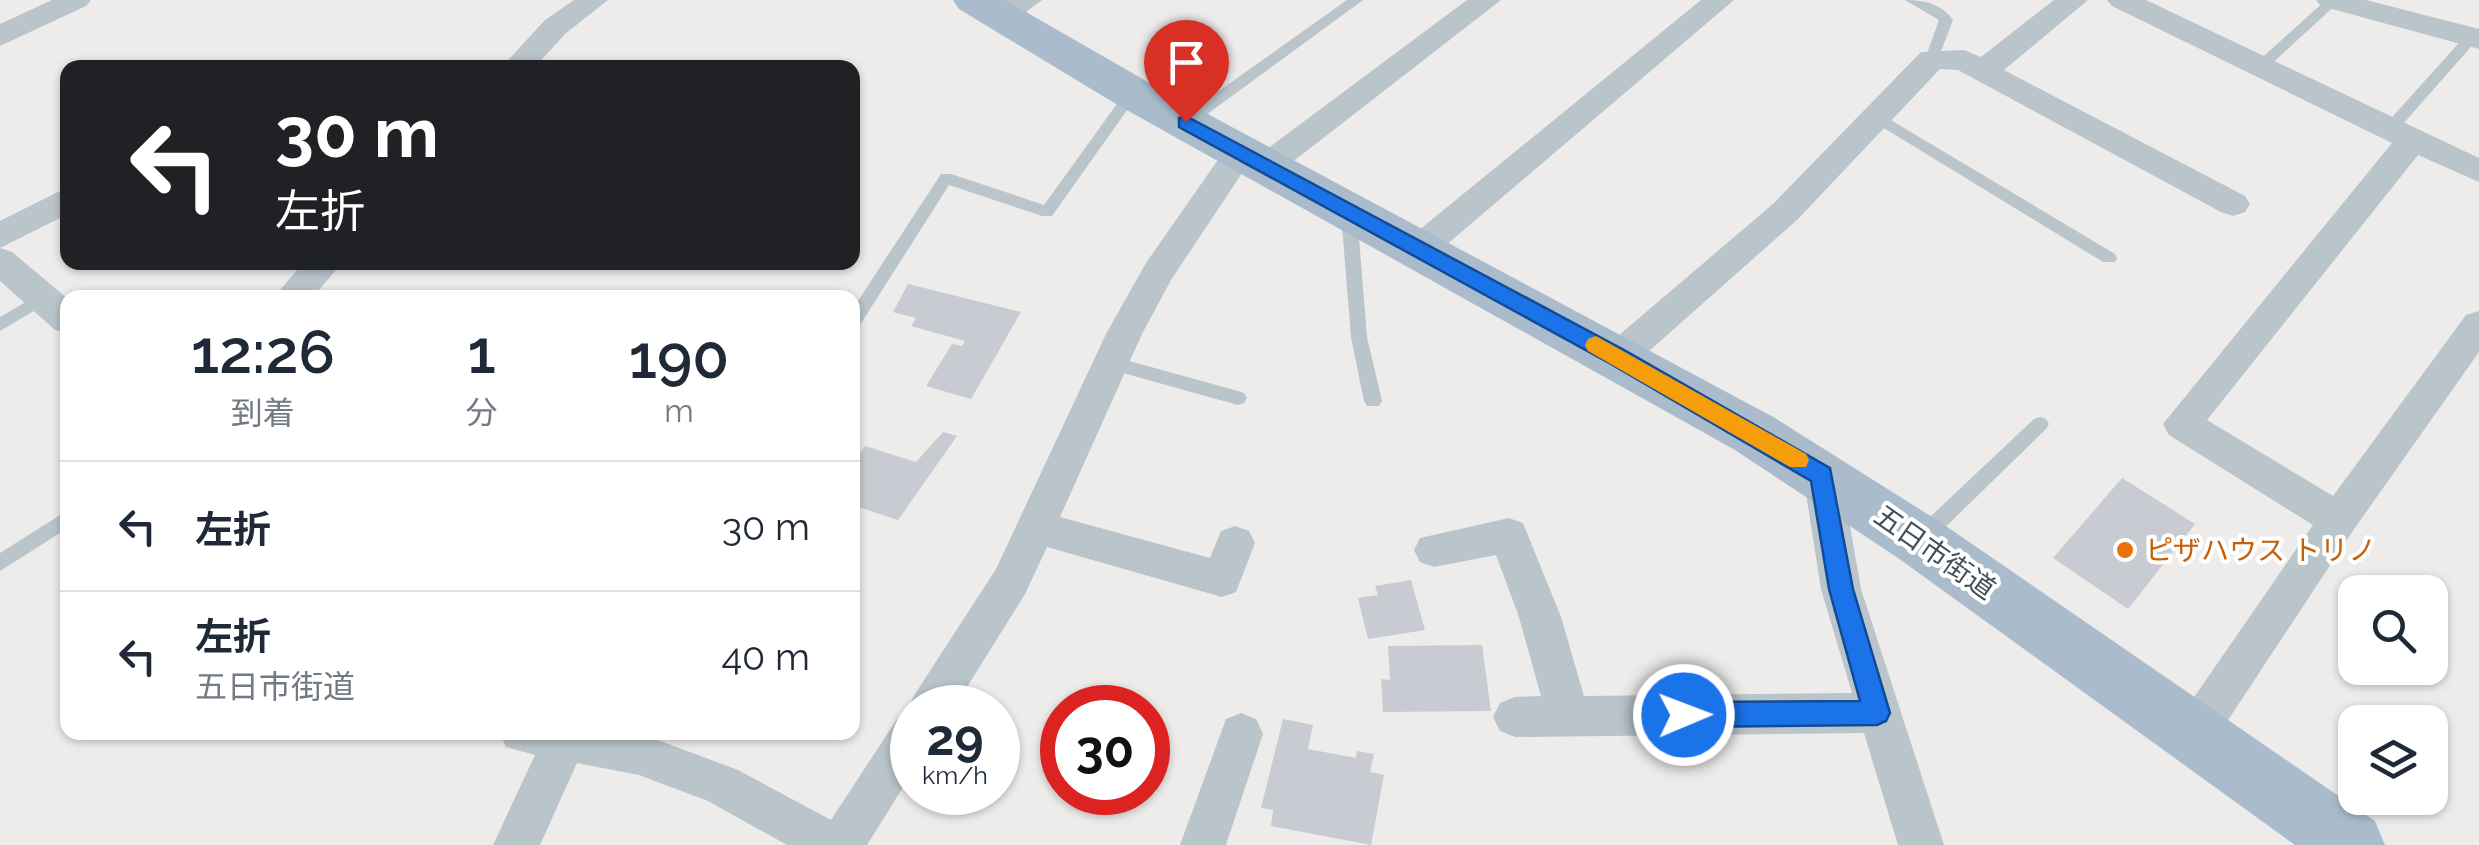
<!DOCTYPE html>
<html lang="ja">
<meta charset="utf-8">
<style>
:root{--surface:#fff;--page:#f2f2f3;--text:#1f2937;--muted:#747a83;--line:#e0e1e3}
body{margin:0;font-family:Raleway,"Noto Sans JP",sans-serif;background:var(--page);color:var(--text);height:100vh;display:flex;flex-direction:column;font-size:38px;white-space:nowrap}
*{box-sizing:border-box;margin:0}
p{font-size:32px;color:var(--muted)}
.icon{flex:none;width:55px;height:55px;fill:none;stroke:currentColor;stroke-width:2;stroke-linecap:round;stroke-linejoin:round}
.map{position:relative;flex:1;overflow:hidden}
.panel{position:absolute;left:60px;top:290px;width:800px;height:450px;display:flex;flex-direction:column;background:var(--surface);border-radius:20px;box-shadow:0 2px 8px #0004}
.panel>*{flex:none}
.hud{position:absolute;left:60px;top:60px;width:800px;height:210px;border-radius:20px;box-shadow:0 2px 8px #0004;background:#202124;color:#fff;overflow:hidden}
.buttons{position:absolute;left:2338px;top:575px;display:grid;gap:20px}
.buttons a{display:grid;place-items:center;width:110px;height:110px;border-radius:20px;background:var(--surface);box-shadow:0 2px 8px #0004;font-size:50px}
.speed{position:absolute;left:890px;top:685px;display:flex;gap:20px;font-size:50px;font-weight:700;text-align:center}
.speed>*{display:grid;place-content:center;width:130px;height:130px;border-radius:50%;background:var(--surface);box-shadow:0 2px 8px #0004;line-height:1}
.speed small{font-size:25px;font-weight:400}
.speed .limit{border:15px solid #d22;background:#fff;color:#111}
.pin{position:absolute;display:grid;place-items:center;width:85px;height:85px;color:#fff;margin:-102px -42px;border-radius:50% 50% 50% 0;rotate:-45deg;box-shadow:0 0 10px #0007}
.pin .icon{rotate:45deg}
.me{position:absolute;width:110px;margin:-55px;rotate:89deg;stroke-linejoin:round;filter:drop-shadow(0 0 8px #0008)}
.turn{display:flex;align-items:center;gap:35px;height:210px;padding:0 50px;font-size:45px}
.turn .icon{width:130px;height:130px;stroke-width:2.5}
.turn b{display:block;font-size:70px;line-height:85px}
.eta{display:flex;justify-content:space-evenly;align-items:center;height:170px;text-align:center}
.eta b{font-size:60px;font-weight:600;line-height:70px}
ul{padding:0;list-style:none}
li{display:flex;align-items:center;gap:30px;height:130px;padding:0 50px;border-top:2px solid var(--line)}
li div{flex:1}
li b{display:block;font-size:38px}
li em{font-style:normal}
.map>svg:first-child{display:block}
.building{fill:#c8cbd1}
.lines{fill:none;stroke-linecap:round;stroke-linejoin:round}
.service{fill:#b9c4cb;fill-rule:evenodd}
.minor{fill:#b9c4cb;fill-rule:evenodd}
.primary{fill:#aabccb;fill-rule:evenodd}
.route{fill:#1a73e8;stroke:#114b97;stroke-width:2.5}
.slow{fill:#f59e0b}
.food-dot{fill:#e8710a;stroke:#fff;stroke-width:4}
.labels{text-anchor:middle;stroke-width:8;stroke-linejoin:round;paint-order:stroke}
.food-label{font-size:28px;fill:#c56008;stroke:#fff;text-anchor:start}
.street-label{font-size:28px;fill:#445059;stroke:#fff}
</style>
<div class="map">
<svg width="2479" height="845" viewBox="0 0 2479 845">
<rect width="100%" height="100%" fill="#eeebeb"/>
<path class="building" d="M 908,284 L 1021,312 L 971,399 L 926,386 L 952,344 L 962,346 L 965,341 L 911,326 L 916,318 L 893,312 Z
M 943,432 L 957,436 L 898,520 L 852,505 L 852,466 L 865,446 L 916,462 Z
M 2122,478 L 2195,524 L 2128,609 L 2053,558 Z
M 1411,580 L 1425,630 L 1368,639 L 1358,598 L 1378,595 L 1375,586 Z
M 1482,645 L 1491,711 L 1383,712 L 1381,679 L 1390,680 L 1388,646 Z
M 1283,719 L 1313,725 L 1308,749 L 1356,758 L 1357,751 L 1374,754 L 1370,772 L 1384,775 L 1371,845 L 1271,826 L 1273,810 L 1261,808 Z"/>
<g class="lines">
<path class="service" d="M 1347,0 L 1363,0 L 1191,126 L 1181,126 L 1181,118 Z
M 1905,0 C 1924,0 1942,4 1953,20 L 1937,62 L 1932,64 L 1925,59 L 1939,20 Z
M 2326,0 L 2340,1 L 2266,69 L 2256,69 L 2256,63 Z
M 2472,33 L 2477,34 L 2477,40 L 2395,133 L 2385,133 L 2385,125 L 2467,34 Z
M 1132,88 L 1137,90 L 1137,96 L 1052,216 L 1042,216 L 949,185 L 858,328 L 852,330 L 852,310 L 941,174 L 951,174 L 1044,205 L 1127,90 Z
M 1879,113 L 2115,254 L 2117,258 L 2115,262 L 2103,262 L 1874,122 L 1872,118 Z
M 1349,207 L 1357,213 L 1367,337 L 1382,401 L 1379,406 L 1367,406 L 1364,401 L 1351,337 L 1341,213 Z
M 43,292 L 49,294 L 51,298 L 49,302 L 0,331 L 0,317 Z
M 1111,356 L 1238,391 L 1244,393 L 1247,398 L 1244,403 L 1238,405 L 1105,368 L 1103,363 Z
M 2040,417 L 2046,419 L 2049,424 L 2046,429 L 1928,544 L 1921,546 L 1914,544 L 1912,538 L 1914,532 L 2034,419 Z
M 68,510 L 68,528 L 0,571 L 0,553 Z"/>
<path class="minor" d="M 52,0 L 91,0 L 86,6 L 0,46 L 0,24 Z
M 574,0 L 608,0 L 565,34 L 534,68 L 501,68 L 545,20 Z
M 1006,0 L 1042,0 L 1011,23 L 991,23 L 986,16 Z
M 1467,0 L 1501,0 L 1277,174 L 1266,177 L 1255,174 L 1250,166 L 1255,158 Z
M 1701,0 L 1734,0 L 1432,257 L 1420,260 L 1408,257 L 1403,248 L 1408,239 Z
M 2054,0 L 2088,0 L 2004,70 L 2245,196 L 2250,204 L 2245,212 L 2233,216 L 2221,212 L 1958,70 L 1940,69 L 1797,220 L 1631,367 L 1618,371 L 1605,367 L 1600,357 L 1605,347 L 1773,204 L 1921,52 L 1964,50 L 1981,57 Z
M 2107,0 L 2146,0 L 2479,158 L 2479,182 L 2418,155 L 2207,420 L 2333,496 L 2466,315 L 2479,311 L 2479,352 L 2352,532 L 2209,749 L 2194,755 L 2179,749 L 2172,734 L 2179,719 L 2313,525 L 2169,435 L 2163,424 L 2392,143 L 2112,6 Z
M 2316,0 L 2366,0 L 2479,29 L 2479,49 L 2321,6 Z
M 1240,141 L 1251,144 L 1256,152 L 1171,280 L 1142,334 L 1060,517 L 1210,558 L 1221,531 L 1235,526 L 1249,531 L 1255,543 L 1236,592 L 1222,597 L 1047,547 L 1025,594 L 954,708 L 912,708 L 912,773 L 867,845 L 787,845 L 708,801 L 639,775 L 577,763 L 540,845 L 493,845 L 535,755 L 506,747 L 499,732 L 639,733 L 738,770 L 831,820 L 897,719 L 911,714 L 908,708 L 915,694 L 996,569 L 1106,334 L 1146,263 L 1229,144 Z
M 68,187 L 68,214 L 0,248 L 0,221 Z
M 0,248 L 12,252 L 68,299 L 68,333 L 55,330 L 0,281 Z
M 304,262 L 343,262 L 312,298 L 273,298 Z
M 1822,459 L 1836,464 L 1841,475 L 1861,589 L 1944,845 L 1898,845 L 1864,733 L 1515,737 L 1500,731 L 1493,717 L 1500,703 L 1515,697 L 1541,696 L 1519,617 L 1496,555 L 1434,567 L 1420,562 L 1414,550 L 1420,538 L 1509,518 L 1523,523 L 1561,617 L 1584,696 L 1852,693 L 1821,589 L 1803,475 L 1808,464 Z
M 1241,713 L 1256,719 L 1263,734 L 1226,845 L 1180,845 L 1226,719 Z"/>
<path class="primary" d="M 953,0 L 1005,0 L 1148,82 L 1775,418 L 1940,522 L 2375,821 L 2385,845 L 2295,845 L 1898,558 L 1735,450 L 1116,104 L 959,9 Z"/>
</g>
<path class="route" d="M 1186,116 L 1626,351 L 1830,468 L 1853,589 L 1890,713 L 1886,721 L 1877,725 L 1684,727 L 1674,723 L 1671,715 L 1674,706 L 1684,702 L 1860,701 L 1829,589 L 1811,481 L 1611,364 L 1179,127 L 1179,118 Z"/>
<path class="slow" d="M 1596,336 L 1806,454 L 1809,460 L 1806,467 L 1790,467 L 1588,351 L 1585,345 L 1588,339 Z"/>
<circle class="food-dot" cx="2125" cy="550" r="10"/>
<g class="labels">
<g class="food-label">
<text x="2145" y="560">ピザハウス トリノ</text>
</g>
<g class="street-label">
<text transform="translate(1935 552) rotate(35)" y="10">五日市街道</text>
</g>
</g>
</svg>
<div class="buttons">
<a><svg class="icon" aria-label="search" viewBox="0 0 24 24"><circle cx="10" cy="10" r="6"/><path d="M15 15l6 6"/></svg></a>
<a><svg class="icon" aria-label="layers" viewBox="0 0 24 24"><path d="M12 4l9 5-9 5-9-5zM3 14l9 5 9-5"/></svg></a>
</div>
<div class="speed"><div>29<small>km/h</small></div><div class="limit">30</div></div>
<div class="pin" style="left:1186px;top:122px;background:#d93025"><svg class="icon" aria-label="arrive" viewBox="0 0 24 24"><path d="M6 21V4h12l-3 4 3 4H6"/></svg></div>
<svg class="me" style="left:1684px;top:715px" viewBox="-20 -20 40 40"><circle r="17" fill="#1a73e8" stroke="#fff" stroke-width="3"/><path d="M0-11L8 9 0 5-8 9z" fill="#fff"/></svg>
<div class="hud">
<div class="turn"><svg class="icon" aria-label="left" viewBox="0 0 24 24"><path d="M17 20v-9H6M10 6l-5 5 5 5"/></svg><div><b>30 m</b>左折</div></div>
</div>
<section class="panel">
<div class="eta">
<div><b>12:26</b><p>到着</p></div>
<div><b>1</b><p>分</p></div>
<div><b>190</b><p>m</p></div>
</div>
<ul>
<li><svg class="icon" aria-label="left" viewBox="0 0 24 24"><path d="M17 20v-9H6M10 6l-5 5 5 5"/></svg><div><b>左折</b></div><em>30 m</em></li>
<li><svg class="icon" aria-label="left" viewBox="0 0 24 24"><path d="M17 20v-9H6M10 6l-5 5 5 5"/></svg><div><b>左折</b><p>五日市街道</p></div><em>40 m</em></li>
</ul>
</section>
</div>
